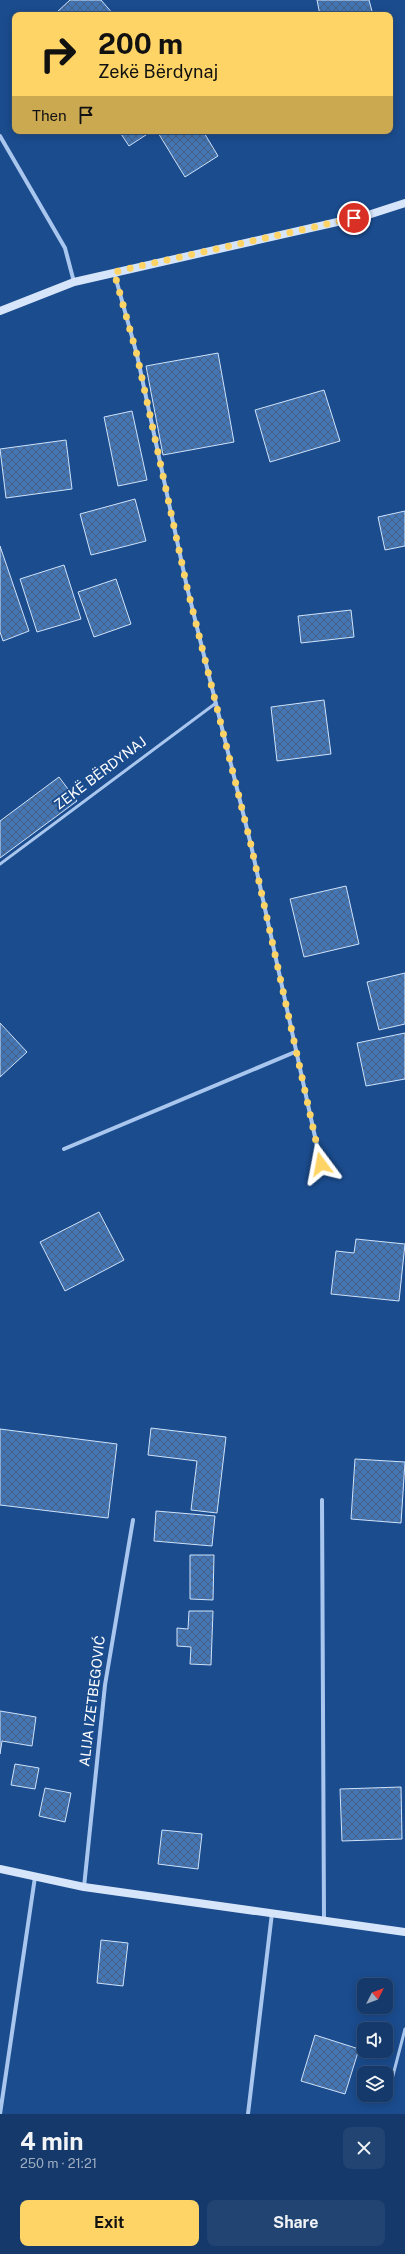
<!DOCTYPE html>
<meta charset="utf-8">
<style>
:root{--surface:#14396a;--page:#214472;--text:#f1f3f6;--muted:#9dacc1;--line:#33537e;--accent:#fed466}
body{margin:0;font-family:"Public Sans",sans-serif;background:var(--page);color:var(--text);height:100vh;display:flex;flex-direction:column;font-size:15px;white-space:nowrap}
*{box-sizing:border-box;margin:0}
p{font-size:13px;color:var(--muted)}
.icon{flex:none;width:22px;height:22px;fill:none;stroke:currentColor;stroke-width:2;stroke-linecap:round;stroke-linejoin:round}
.map{position:relative;height:2114px;overflow:hidden}
.side{display:flex;flex-direction:column;background:var(--surface);flex:1}
.side>*{flex:none}
.top-card{position:absolute;left:12px;top:12px;width:381px;height:122px;border-radius:8px;box-shadow:0 2px 10px #0003,0 0 0 1px var(--line);background:#fed466;color:#111;overflow:hidden}
.needle{width:26px;rotate:48deg}
.tools{position:absolute;left:357px;top:1978px;display:grid;gap:8px}
.tools a{display:grid;place-items:center;width:36px;height:36px;border-radius:8px;background:var(--surface);box-shadow:0 2px 10px #0003,0 0 0 1px var(--line);font-size:20px}
.pin{position:absolute;display:grid;place-items:center;width:34px;height:34px;color:#fff;margin:-17px;border:2px solid #fff;border-radius:50%;box-shadow:0 1px 4px #0007}
.me{position:absolute;width:44px;margin:-22px;rotate:347deg;stroke-linejoin:round;filter:drop-shadow(0 0 3px #0008)}
.turn{display:flex;align-items:center;gap:14px;height:84px;padding:0 20px;font-size:18px}
.turn .icon{width:52px;height:52px;stroke-width:2.5}
.turn b{display:block;font-size:28px;line-height:34px}
.then{display:flex;align-items:center;height:38px;padding:0 20px;background:#0003;gap:8px;font-size:15px}
.round{display:grid;place-items:center;flex:none;width:42px;height:42px;border-radius:8px;background:var(--page)}
.head{display:flex;align-items:center;justify-content:space-between;height:68px;padding:0 20px}
h1{font-size:24px;font-weight:700;line-height:30px}
.primary-button{display:flex;gap:8px;margin-top:auto;padding:8px 20px}
.primary-button a{flex:1;height:46px;border-radius:8px;background:var(--accent);color:#111;font-size:16px;font-weight:700;line-height:46px;text-align:center}
.primary-button a+a{background:var(--page);color:var(--text)}
.map>svg:first-child{display:block}
.building{fill:url(#building-cross-hatch);stroke:#cfe2fa}
.lines{fill:none;stroke-linecap:round;stroke-linejoin:round}
.service{stroke:#a9c7ee;stroke-width:3}
.minor{stroke:#a9c7ee;stroke-width:4}
.secondary{stroke:#d6e5fa;stroke-width:8}
.route{stroke:#fed466;stroke-width:7;stroke-dasharray:0 12.6}
.labels{text-anchor:middle;stroke-width:4;stroke-linejoin:round;paint-order:stroke}
.street-label{font-size:14px;fill:#fff;stroke:#1b4c8e}
</style>
<div class="map">
<svg width="405" height="2114" viewBox="0 0 405 2114">
<defs>
<pattern id="building-cross-hatch" width="8" height="8" patternUnits="userSpaceOnUse"><rect width="8" height="8" fill="#4476b6"/><path d="M0 0l8 8M0 8l8-8" fill="none" stroke="#486181"/></pattern>
</defs>
<rect width="100%" height="100%" fill="#1b4c8e"/>
<path class="building" d="M 70,0 L 101,0 L 114,15 L 60,15 L 57,12 Z
M 317,0 L 369,0 L 373,15 L 320,15 Z
M 119,131 L 152,131 L 129,146 Z
M 157,131 L 203,131 L 218,156 L 185,177 Z
M 218,353 L 234,442 L 163,455 L 146,366 Z
M 324,390 L 340,441 L 270,462 L 255,410 Z
M 132,411 L 147,480 L 118,486 L 104,417 Z
M 66,440 L 72,489 L 6,498 L 0,449 Z
M 135,499 L 146,541 L 91,555 L 80,514 Z
M 405,511 L 405,546 L 385,550 L 378,517 Z
M 0,546 L 29,631 L 3,641 L 0,632 Z
M 64,565 L 81,619 L 37,632 L 20,579 Z
M 116,579 L 131,624 L 94,637 L 78,592 Z
M 351,610 L 354,637 L 301,643 L 298,616 Z
M 324,700 L 331,754 L 277,761 L 271,707 Z
M 59,777 L 77,801 L 0,858 L 0,821 Z
M 346,886 L 359,944 L 304,957 L 290,899 Z
M 405,973 L 405,1024 L 379,1030 L 367,982 Z
M 0,1023 L 27,1052 L 0,1077 Z
M 405,1033 L 405,1079 L 366,1086 L 357,1043 Z
M 99,1212 L 124,1260 L 65,1291 L 40,1242 Z
M 356,1239 L 405,1244 L 399,1301 L 331,1294 L 336,1251 L 354,1253 Z
M 151,1428 L 226,1437 L 217,1513 L 191,1510 L 197,1461 L 148,1455 Z
M 0,1429 L 117,1444 L 108,1518 L 0,1505 Z
M 355,1459 L 405,1462 L 401,1523 L 351,1519 Z
M 156,1511 L 215,1516 L 212,1546 L 154,1541 Z
M 190,1555 L 214,1555 L 213,1600 L 190,1599 Z
M 189,1611 L 213,1611 L 211,1665 L 190,1664 L 191,1647 L 177,1646 L 177,1628 L 188,1629 Z
M 0,1711 L 36,1717 L 32,1746 L 2,1741 L 0,1754 Z
M 15,1764 L 39,1768 L 35,1789 L 11,1785 Z
M 401,1787 L 402,1839 L 342,1841 L 340,1789 Z
M 45,1788 L 71,1793 L 65,1822 L 39,1816 Z
M 162,1830 L 202,1834 L 198,1869 L 158,1864 Z
M 101,1940 L 128,1943 L 123,1986 L 97,1983 Z
M 315,2035 L 359,2049 L 345,2094 L 301,2081 Z"/>
<g class="lines">
<path class="service" d="M 0,864 L 216,703
M 391,2083 L 405,2029"/>
<path class="minor" d="M 0,136 L 65,248 L 74,282
M 114,272 L 137,355 L 187,587 L 251,845 L 321,1164
M 64,1149 L 295,1052
M 322,1500 L 324,1920
M 84,1887 L 105,1685 L 133,1520
M 0,2114 L 35,1877
M 248,2114 L 272,1913"/>
<path class="secondary" d="M 0,311 L 74,282 L 368,215 L 405,203
M 0,1869 L 84,1887 L 405,1932"/>
</g>
<g class="lines">
<path class="route" d="M 321,1164 L 251,845 L 187,587 L 137,355 L 114,272 L 354,218"/>
</g>
<g class="labels">
<g class="street-label">
<text transform="translate(100 773) rotate(-37)" y="5">ZEKË BËRDYNAJ</text>
<text transform="translate(92 1701) rotate(-83)" y="5">ALIJA IZETBEGOVIĆ</text>
</g>
</g>
</svg>
<div class="tools">
<a><svg class="needle" viewBox="-14 -14 28 28"><path d="M0-13l5 13h-10z" fill="#e53935"/><path d="M0 13l5-13h-10z" fill="#9dacc1"/></svg></a>
<a><svg class="icon" aria-label="sound" viewBox="0 0 24 24"><path d="M4 9h4l5-4v14l-5-4H4zM17 9q2 3 0 6"/></svg></a>
<a><svg class="icon" aria-label="layers" viewBox="0 0 24 24"><path d="M12 4l9 5-9 5-9-5zM3 14l9 5 9-5"/></svg></a>
</div>
<div class="pin" style="left:354px;top:218px;background:#d93025"><svg class="icon" aria-label="arrive" viewBox="0 0 24 24"><path d="M6 21V4h12l-3 4 3 4H6"/></svg></div>
<svg class="me" style="left:321px;top:1164px" viewBox="-20 -20 40 40"><path d="M0-17L14 15 0 8-14 15z" fill="#fed466" stroke="#fff" stroke-width="4"/></svg>
<div class="top-card">
<div class="turn"><svg class="icon" aria-label="right" viewBox="0 0 24 24"><path d="M7 20v-9h11M14 6l5 5-5 5"/></svg><div><b>200 m</b>Zekë Bërdynaj</div></div>
<div class="then">Then<svg class="icon" aria-label="arrive" viewBox="0 0 24 24"><path d="M6 21V4h12l-3 4 3 4H6"/></svg></div>
</div>
</div>
<section class="side">
<div class="head"><div><h1>4 min</h1><p>250 m · 21:21</p></div><a class="round"><svg class="icon" aria-label="close" viewBox="0 0 24 24"><path d="M6 6l12 12M18 6L6 18"/></svg></a></div>
<div class="primary-button"><a>Exit</a><a>Share</a></div>
</section>
